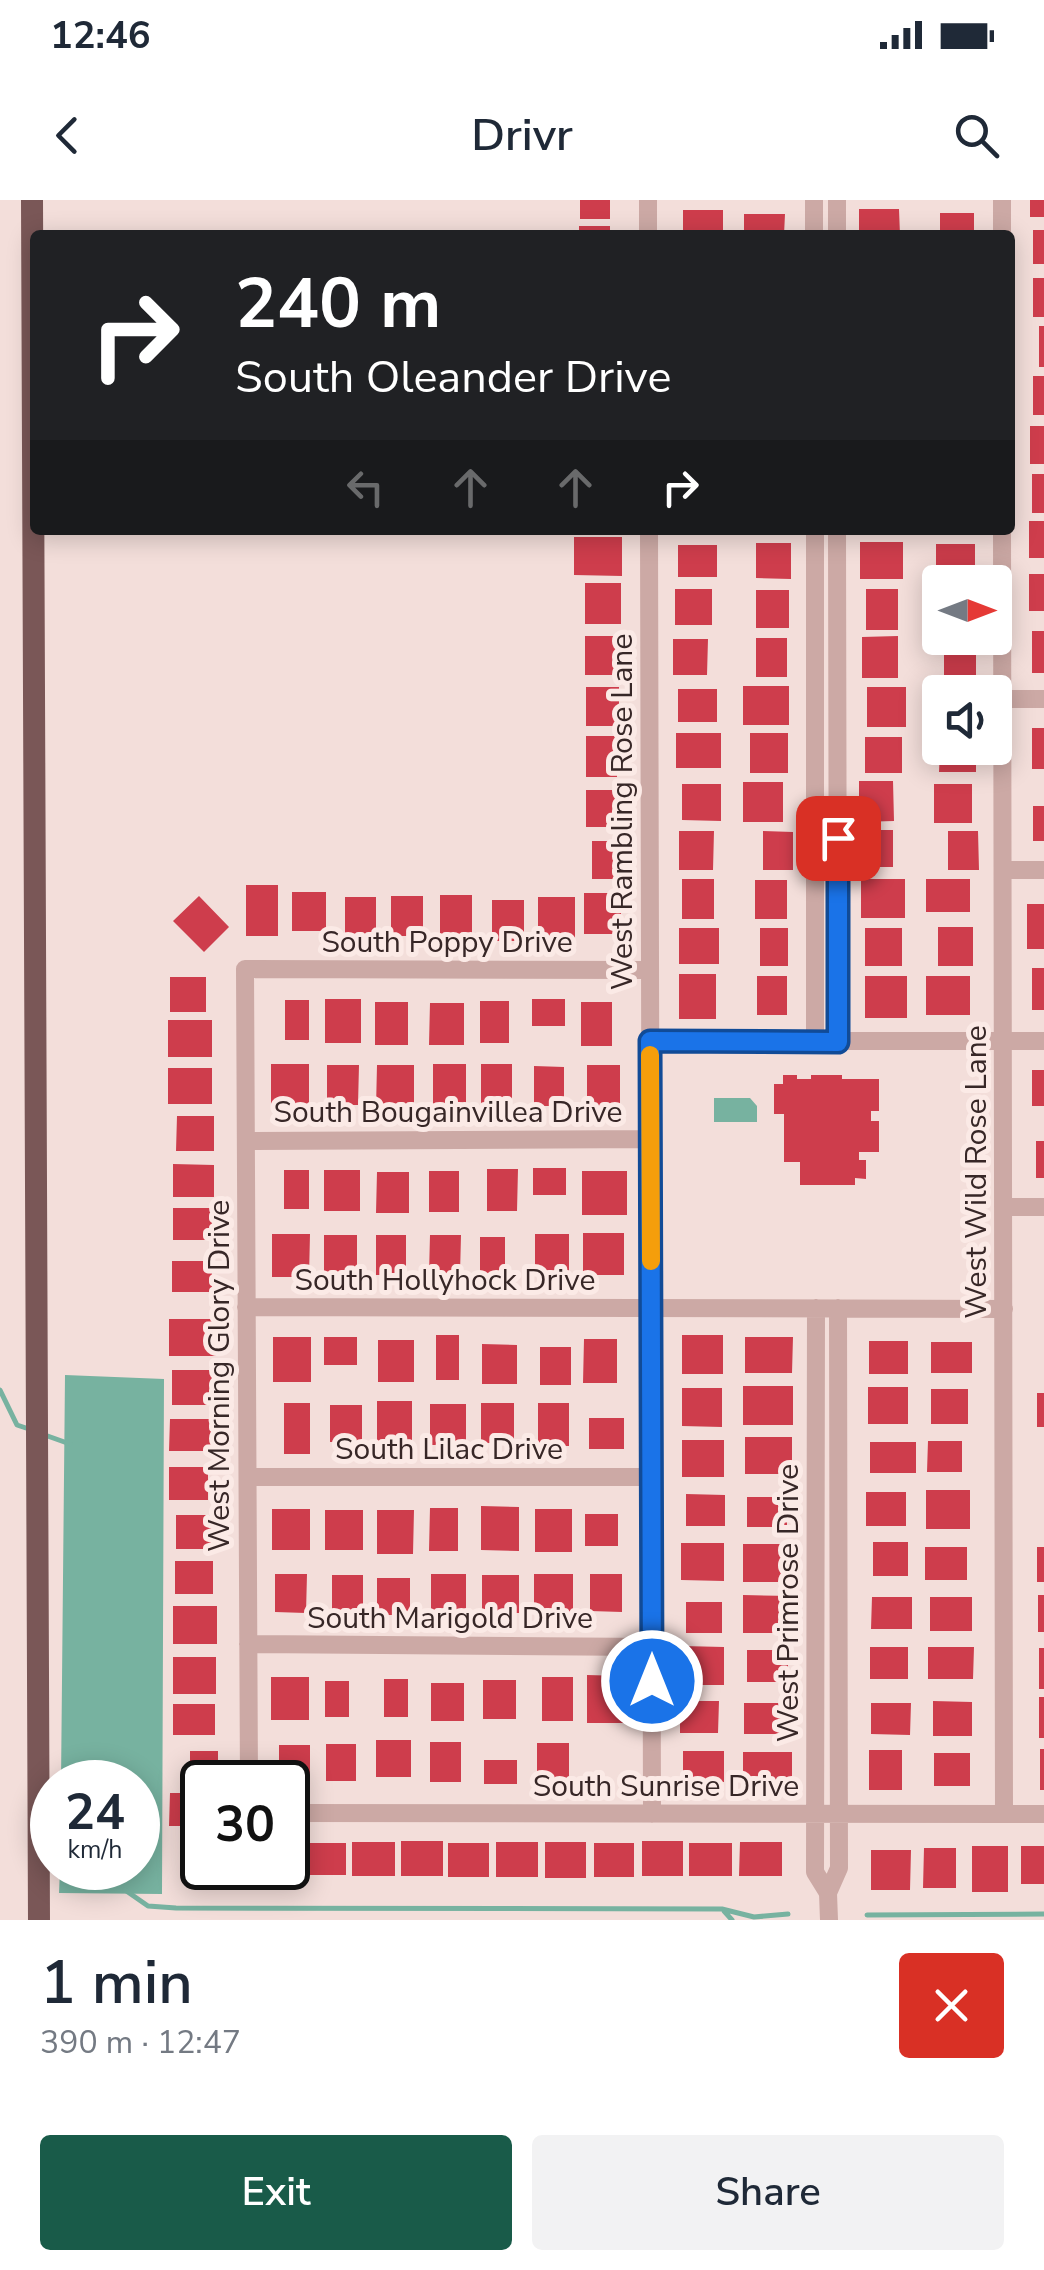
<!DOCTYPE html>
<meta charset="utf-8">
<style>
:root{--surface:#fff;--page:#f2f2f3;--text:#1f2937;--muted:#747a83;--accent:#195b49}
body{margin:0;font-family:"Nunito Sans",sans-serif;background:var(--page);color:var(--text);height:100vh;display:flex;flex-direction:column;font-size:38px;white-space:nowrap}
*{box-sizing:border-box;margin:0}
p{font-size:32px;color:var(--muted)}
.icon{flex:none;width:55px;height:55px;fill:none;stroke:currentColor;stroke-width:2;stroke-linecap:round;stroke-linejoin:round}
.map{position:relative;height:1720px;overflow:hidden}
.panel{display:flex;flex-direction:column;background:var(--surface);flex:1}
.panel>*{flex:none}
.hud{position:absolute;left:30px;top:30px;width:985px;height:305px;border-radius:10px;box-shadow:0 5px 25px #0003;background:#202124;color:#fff;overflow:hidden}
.needle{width:65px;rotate:90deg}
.controls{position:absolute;left:922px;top:365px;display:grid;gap:20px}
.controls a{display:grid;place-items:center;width:90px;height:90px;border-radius:10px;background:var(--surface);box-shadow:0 5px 25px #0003;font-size:50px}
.speed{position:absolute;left:30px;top:1560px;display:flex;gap:20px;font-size:50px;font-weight:700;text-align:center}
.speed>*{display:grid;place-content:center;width:130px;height:130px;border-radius:50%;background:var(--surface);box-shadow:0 5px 25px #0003;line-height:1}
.speed small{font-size:25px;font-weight:400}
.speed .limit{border:5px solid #111;border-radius:15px;background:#fff;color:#111}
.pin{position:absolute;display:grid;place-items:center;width:85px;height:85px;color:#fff;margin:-42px;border-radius:20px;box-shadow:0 5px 15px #0006}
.me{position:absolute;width:110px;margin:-55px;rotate:0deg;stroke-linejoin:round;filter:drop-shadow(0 0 8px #0008)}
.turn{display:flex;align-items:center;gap:35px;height:210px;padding:0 40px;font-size:45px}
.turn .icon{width:130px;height:130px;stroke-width:2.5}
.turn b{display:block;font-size:70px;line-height:85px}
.lanes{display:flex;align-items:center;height:95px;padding:0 40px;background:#0003;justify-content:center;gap:50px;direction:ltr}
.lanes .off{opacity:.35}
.round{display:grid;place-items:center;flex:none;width:105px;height:105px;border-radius:10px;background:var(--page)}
.summary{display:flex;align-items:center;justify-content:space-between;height:170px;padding:0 40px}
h1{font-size:60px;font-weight:600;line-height:75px}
.primary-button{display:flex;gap:20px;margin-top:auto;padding:20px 40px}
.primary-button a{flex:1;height:115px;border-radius:10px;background:var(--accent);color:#fff;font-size:40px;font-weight:600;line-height:115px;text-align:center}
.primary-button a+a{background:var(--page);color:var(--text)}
.status{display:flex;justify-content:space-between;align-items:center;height:70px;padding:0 50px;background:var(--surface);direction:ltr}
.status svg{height:28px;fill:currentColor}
header{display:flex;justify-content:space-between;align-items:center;height:130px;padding:0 40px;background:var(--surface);font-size:45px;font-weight:600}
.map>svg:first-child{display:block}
.water{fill:#77b2a0}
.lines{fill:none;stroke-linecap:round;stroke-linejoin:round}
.stream{stroke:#77b2a0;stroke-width:5}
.building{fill:#ce3d4c}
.minor{stroke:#cca9a5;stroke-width:18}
.major{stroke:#7a5757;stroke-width:22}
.route-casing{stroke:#114b97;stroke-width:25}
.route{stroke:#1a73e8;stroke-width:18}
.slow{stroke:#f59e0b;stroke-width:18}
.labels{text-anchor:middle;stroke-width:10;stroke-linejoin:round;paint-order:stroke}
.street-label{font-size:30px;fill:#372727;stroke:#fbeae6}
</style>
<div class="status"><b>12:46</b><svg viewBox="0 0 49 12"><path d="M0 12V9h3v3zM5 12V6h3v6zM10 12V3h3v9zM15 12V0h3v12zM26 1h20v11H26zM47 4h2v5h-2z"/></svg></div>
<header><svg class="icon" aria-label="back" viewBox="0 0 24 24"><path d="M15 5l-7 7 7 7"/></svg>Drivr<svg class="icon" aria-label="search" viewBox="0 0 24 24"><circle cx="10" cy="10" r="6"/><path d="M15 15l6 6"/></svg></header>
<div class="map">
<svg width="1044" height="1720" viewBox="0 0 1044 1720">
<rect width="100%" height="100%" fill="#f3deda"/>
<path class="water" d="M 714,898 L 750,898 L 757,906 L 757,922 L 714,922 Z
M 65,1175 L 164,1179 L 162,1694 L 59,1693 L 60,1668 L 138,1668 L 138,1582 L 61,1582 Z"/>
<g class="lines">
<path class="stream" d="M 0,1190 L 17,1225 L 32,1230
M 42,1234 L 70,1244
M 125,1690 L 148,1706 L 176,1708 L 722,1709 L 754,1717 L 788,1714
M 724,1711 L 732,1720
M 867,1715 L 1044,1714"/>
</g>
<path class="building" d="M 580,0 L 610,0 L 610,19 L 580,19 Z
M 1030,0 L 1044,0 L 1044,17 L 1030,17 Z
M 859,9 L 899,9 L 900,35 L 859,35 Z
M 683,10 L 723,10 L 723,35 L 683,35 Z
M 940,13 L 974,13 L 974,35 L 940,35 Z
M 744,14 L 785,14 L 784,35 L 744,35 Z
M 579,26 L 610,26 L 610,35 L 579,35 Z
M 1033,30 L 1044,30 L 1044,64 L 1033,64 Z
M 1033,78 L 1044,78 L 1044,117 L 1033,117 Z
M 1039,126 L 1044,126 L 1044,167 L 1039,167 Z
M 1033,176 L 1044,176 L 1044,215 L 1033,215 Z
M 1030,226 L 1044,226 L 1044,264 L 1030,264 Z
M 1032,274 L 1044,274 L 1044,313 L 1032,313 Z
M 1029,321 L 1044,321 L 1044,358 L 1029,358 Z
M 746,330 L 780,330 L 780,334 L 746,334 Z
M 574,337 L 622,337 L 622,376 L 574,375 Z
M 860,342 L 903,342 L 903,379 L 860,379 Z
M 756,343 L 791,343 L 791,379 L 756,378 Z
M 936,344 L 975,344 L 975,379 L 936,379 Z
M 678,345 L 717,345 L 717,377 L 678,377 Z
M 1029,374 L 1044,374 L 1044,411 L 1029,411 Z
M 585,383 L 621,383 L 621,424 L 585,424 Z
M 675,389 L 712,389 L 712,425 L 675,425 Z
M 866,389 L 898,389 L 898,430 L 866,430 Z
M 756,390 L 789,390 L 789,428 L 756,428 Z
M 935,392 L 940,392 L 940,429 L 935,429 Z
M 1032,431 L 1044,431 L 1044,473 L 1032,473 Z
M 585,436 L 622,436 L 622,475 L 585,475 Z
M 898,436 L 898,478 L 862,478 L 862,437 Z
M 756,438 L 787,438 L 787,477 L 756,477 Z
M 673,439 L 708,439 L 707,475 L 673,475 Z
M 944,441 L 976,441 L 976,476 L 944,476 Z
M 935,484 L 974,484 L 974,492 L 940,492 L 940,527 L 935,527 Z
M 743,486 L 789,486 L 789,525 L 743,525 Z
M 586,487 L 619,487 L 619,526 L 586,526 Z
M 867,487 L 906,487 L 906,527 L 867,527 Z
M 678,489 L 717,489 L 717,522 L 678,522 Z
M 1032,528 L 1044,528 L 1044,569 L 1032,569 Z
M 676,533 L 721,533 L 721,568 L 676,568 Z
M 750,533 L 788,533 L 788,573 L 750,573 Z
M 586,536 L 617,536 L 617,577 L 586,577 Z
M 865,537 L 902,537 L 902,573 L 865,573 Z
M 940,548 L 976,548 L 976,572 L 939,572 Z
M 859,581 L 893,581 L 894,621 L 859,622 Z
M 743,582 L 783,582 L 783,622 L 743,622 Z
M 682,584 L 721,584 L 721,621 L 682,620 Z
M 934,584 L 972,584 L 972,623 L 934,623 Z
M 586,590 L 623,590 L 622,627 L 586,627 Z
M 1033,606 L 1044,606 L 1044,641 L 1033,641 Z
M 860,630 L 893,630 L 893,667 L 860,667 Z
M 679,631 L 714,631 L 713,670 L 679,670 Z
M 763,631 L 793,632 L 793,670 L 763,670 Z
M 948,631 L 978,631 L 979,670 L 948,670 Z
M 592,641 L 620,641 L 620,679 L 592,679 Z
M 682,679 L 714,679 L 714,719 L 682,719 Z
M 861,679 L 905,679 L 905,718 L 861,718 Z
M 926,679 L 970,679 L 970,712 L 926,712 Z
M 755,680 L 787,680 L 787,719 L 755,719 Z
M 246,685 L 278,685 L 278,736 L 246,736 Z
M 292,692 L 326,692 L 326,731 L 292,731 Z
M 584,693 L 621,693 L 621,734 L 584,734 Z
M 440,695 L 472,695 L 472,737 L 440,737 Z
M 199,696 L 229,727 L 204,752 L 173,721 Z
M 391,696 L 423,696 L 423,736 L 391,736 Z
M 345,697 L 376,697 L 376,736 L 345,736 Z
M 538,697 L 575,697 L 575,739 L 538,739 Z
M 492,700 L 524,700 L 524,741 L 492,741 Z
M 1027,704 L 1044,704 L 1044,749 L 1027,749 Z
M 938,727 L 973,727 L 973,766 L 938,766 Z
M 679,728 L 719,728 L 719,764 L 679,764 Z
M 760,728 L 788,728 L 788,766 L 760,766 Z
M 865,728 L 902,728 L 902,766 L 865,766 Z
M 1032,768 L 1044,768 L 1044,810 L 1032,810 Z
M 679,774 L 716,774 L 716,819 L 679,819 Z
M 757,776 L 787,776 L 787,815 L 757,815 Z
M 865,776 L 907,776 L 907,818 L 865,818 Z
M 926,776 L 970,776 L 970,815 L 926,815 Z
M 170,777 L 206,777 L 206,812 L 170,812 Z
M 325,799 L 361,799 L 361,843 L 325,843 Z
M 532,799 L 565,799 L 565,826 L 532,826 Z
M 285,800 L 309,800 L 309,840 L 285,840 Z
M 480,801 L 509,801 L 509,843 L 480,843 Z
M 375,802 L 408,802 L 408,845 L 375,845 Z
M 581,802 L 612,802 L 612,846 L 581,846 Z
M 430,803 L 464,803 L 464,845 L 429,845 Z
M 168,820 L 212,820 L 212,857 L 168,857 Z
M 271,864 L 309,864 L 309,906 L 271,906 Z
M 433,864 L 466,864 L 466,907 L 433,907 Z
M 481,864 L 512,864 L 512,904 L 481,904 Z
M 327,865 L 359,865 L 358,905 L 327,905 Z
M 377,865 L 414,865 L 414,908 L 376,908 Z
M 587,865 L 620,865 L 620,906 L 587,906 Z
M 534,866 L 564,867 L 564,906 L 534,906 Z
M 168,868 L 212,868 L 212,904 L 168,904 Z
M 1032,870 L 1044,870 L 1044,906 L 1032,906 Z
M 783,875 L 797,875 L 797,879 L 811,879 L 811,875 L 842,875 L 842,879 L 879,879 L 879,911 L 871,911 L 871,921 L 879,921 L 879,952 L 859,952 L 859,960 L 866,960 L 866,979 L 855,978 L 855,985 L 800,985 L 800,962 L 784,962 L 784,914 L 774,914 L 774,884 L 783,884 Z
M 177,916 L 214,916 L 214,951 L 176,951 Z
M 1036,941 L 1044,941 L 1044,978 L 1036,978 Z
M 173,964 L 214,965 L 214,997 L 173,997 Z
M 533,968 L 566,968 L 566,995 L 533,995 Z
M 487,969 L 518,969 L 517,1011 L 487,1011 Z
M 284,970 L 309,970 L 309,1009 L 284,1009 Z
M 324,970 L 360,970 L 360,1011 L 324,1011 Z
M 429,971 L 459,971 L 459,1012 L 429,1012 Z
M 582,971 L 627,971 L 627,1015 L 582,1015 Z
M 377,972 L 409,972 L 409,1013 L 376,1013 Z
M 173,1008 L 212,1008 L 212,1040 L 173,1040 Z
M 583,1033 L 624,1033 L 624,1075 L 583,1075 Z
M 272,1034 L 310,1034 L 309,1077 L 272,1077 Z
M 535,1034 L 569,1034 L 569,1075 L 535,1075 Z
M 324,1035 L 357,1035 L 357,1073 L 324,1073 Z
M 376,1035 L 406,1035 L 406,1075 L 376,1075 Z
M 430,1035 L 461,1035 L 460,1075 L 429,1075 Z
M 480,1037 L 505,1037 L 505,1076 L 480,1076 Z
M 172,1061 L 212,1061 L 212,1092 L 172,1092 Z
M 169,1119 L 217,1119 L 217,1156 L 169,1156 Z
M 436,1135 L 459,1135 L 459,1180 L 436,1180 Z
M 682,1135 L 723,1135 L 723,1174 L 682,1174 Z
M 273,1137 L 311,1137 L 311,1182 L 273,1182 Z
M 324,1137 L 357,1137 L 357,1165 L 324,1165 Z
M 745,1137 L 793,1137 L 792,1173 L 745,1173 Z
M 584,1139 L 617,1139 L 617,1183 L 583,1183 Z
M 378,1140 L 414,1140 L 414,1182 L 378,1182 Z
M 869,1141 L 908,1141 L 908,1174 L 869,1174 Z
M 931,1142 L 972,1142 L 972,1173 L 931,1173 Z
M 482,1144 L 517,1145 L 517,1184 L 482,1184 Z
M 540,1147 L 571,1147 L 571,1185 L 540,1185 Z
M 172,1170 L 212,1170 L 212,1205 L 172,1205 Z
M 743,1186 L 793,1186 L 793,1225 L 743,1225 Z
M 868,1187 L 908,1187 L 908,1224 L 868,1224 Z
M 682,1188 L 722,1188 L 722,1227 L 682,1226 Z
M 931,1189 L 968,1189 L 968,1224 L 931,1224 Z
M 1037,1193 L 1044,1193 L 1044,1227 L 1037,1227 Z
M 377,1201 L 412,1201 L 412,1246 L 377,1246 Z
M 284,1203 L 310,1203 L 310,1254 L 284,1254 Z
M 481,1203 L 514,1203 L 514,1243 L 481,1243 Z
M 538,1203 L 569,1203 L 569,1246 L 538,1246 Z
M 430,1204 L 466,1204 L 466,1245 L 430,1245 Z
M 330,1205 L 362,1205 L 362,1242 L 330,1242 Z
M 589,1218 L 624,1218 L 624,1249 L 589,1249 Z
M 170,1219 L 214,1219 L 214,1251 L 169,1251 Z
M 745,1237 L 792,1237 L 792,1274 L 745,1274 Z
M 682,1240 L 724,1240 L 724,1277 L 682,1277 Z
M 928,1241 L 962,1241 L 962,1272 L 927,1272 Z
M 870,1242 L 916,1242 L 916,1273 L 870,1273 Z
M 169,1267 L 208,1267 L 208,1300 L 169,1300 Z
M 926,1290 L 970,1290 L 970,1329 L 926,1329 Z
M 866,1292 L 906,1292 L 906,1326 L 866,1326 Z
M 686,1294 L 725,1295 L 725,1326 L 686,1326 Z
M 747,1297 L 787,1297 L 787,1327 L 747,1327 Z
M 481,1306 L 519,1307 L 519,1351 L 481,1350 Z
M 430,1308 L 458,1308 L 458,1351 L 429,1351 Z
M 272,1309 L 310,1309 L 310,1350 L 272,1350 Z
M 535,1309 L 572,1309 L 572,1352 L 535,1352 Z
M 325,1310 L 363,1310 L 363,1350 L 325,1350 Z
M 377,1310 L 414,1310 L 413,1354 L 377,1354 Z
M 585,1314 L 618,1314 L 618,1346 L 585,1346 Z
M 176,1315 L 213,1315 L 213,1349 L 176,1349 Z
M 873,1342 L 908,1342 L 908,1376 L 873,1376 Z
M 681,1343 L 724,1343 L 724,1381 L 681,1380 Z
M 743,1344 L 786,1344 L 786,1382 L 743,1382 Z
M 925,1347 L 967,1347 L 967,1380 L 925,1380 Z
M 1037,1347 L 1044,1347 L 1044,1382 L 1037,1382 Z
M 175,1361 L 213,1361 L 213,1394 L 175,1394 Z
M 275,1374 L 307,1374 L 306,1413 L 275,1412 Z
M 431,1374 L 466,1374 L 466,1415 L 431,1415 Z
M 534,1374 L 573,1374 L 573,1415 L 534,1415 Z
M 590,1374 L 622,1374 L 622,1412 L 590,1411 Z
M 332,1375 L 363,1375 L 363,1414 L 332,1414 Z
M 482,1375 L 519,1375 L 519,1413 L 482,1413 Z
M 377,1378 L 410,1378 L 410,1415 L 377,1415 Z
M 743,1395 L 792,1396 L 792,1433 L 743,1433 Z
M 1038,1395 L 1044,1395 L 1044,1432 L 1038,1432 Z
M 872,1397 L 912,1397 L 912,1429 L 871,1429 Z
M 930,1397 L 972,1397 L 972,1431 L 930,1431 Z
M 686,1402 L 722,1402 L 722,1433 L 686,1433 Z
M 173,1406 L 217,1406 L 217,1444 L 173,1444 Z
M 682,1446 L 724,1447 L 724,1485 L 682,1485 Z
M 870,1447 L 908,1447 L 908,1479 L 870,1479 Z
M 928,1447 L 974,1447 L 973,1479 L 928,1479 Z
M 1039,1448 L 1044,1448 L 1044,1489 L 1039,1489 Z
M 747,1450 L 788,1450 L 788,1482 L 747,1482 Z
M 173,1457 L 216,1457 L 216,1494 L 173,1494 Z
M 587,1475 L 624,1476 L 624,1523 L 587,1523 Z
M 271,1477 L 309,1477 L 309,1520 L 271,1520 Z
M 542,1477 L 573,1477 L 573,1521 L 542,1521 Z
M 384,1479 L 408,1479 L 408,1517 L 384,1517 Z
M 483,1480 L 516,1480 L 516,1519 L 483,1519 Z
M 325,1481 L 349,1481 L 349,1517 L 325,1517 Z
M 431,1483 L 464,1483 L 464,1521 L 431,1521 Z
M 1039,1497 L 1044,1497 L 1044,1538 L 1039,1538 Z
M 680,1501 L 719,1501 L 718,1533 L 680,1533 Z
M 933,1501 L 972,1502 L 972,1536 L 933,1536 Z
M 744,1503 L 788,1503 L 788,1534 L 744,1534 Z
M 871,1503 L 911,1503 L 910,1535 L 871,1534 Z
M 173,1504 L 215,1504 L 215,1535 L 173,1535 Z
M 376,1540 L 411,1540 L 411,1577 L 376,1577 Z
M 430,1542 L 461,1542 L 461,1582 L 430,1582 Z
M 537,1543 L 569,1543 L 569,1583 L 537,1583 Z
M 326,1544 L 356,1544 L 356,1581 L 326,1581 Z
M 279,1545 L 310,1545 L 310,1582 L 279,1582 Z
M 1040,1549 L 1044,1549 L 1044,1590 L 1040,1590 Z
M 869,1550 L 902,1550 L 902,1590 L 869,1590 Z
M 190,1551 L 218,1551 L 218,1582 L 190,1585 Z
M 683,1551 L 724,1551 L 724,1582 L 683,1582 Z
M 743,1552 L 792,1552 L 792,1588 L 743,1588 Z
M 934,1553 L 970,1553 L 970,1586 L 934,1586 Z
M 484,1560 L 517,1560 L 517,1584 L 484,1584 Z
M 170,1593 L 202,1593 L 202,1626 L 169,1626 Z
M 401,1641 L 443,1641 L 443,1676 L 401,1676 Z
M 642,1641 L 683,1641 L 683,1676 L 642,1676 Z
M 352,1642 L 395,1642 L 395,1676 L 352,1676 Z
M 496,1642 L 538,1642 L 538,1677 L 496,1677 Z
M 545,1642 L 586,1642 L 586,1678 L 545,1678 Z
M 740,1642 L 782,1642 L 782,1676 L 739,1676 Z
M 288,1643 L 298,1643 L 298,1677 L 256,1677 L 256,1668 L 288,1668 Z
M 304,1643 L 346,1643 L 346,1675 L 304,1675 Z
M 448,1643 L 489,1643 L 489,1677 L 448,1677 Z
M 594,1643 L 634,1643 L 634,1677 L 594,1677 Z
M 689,1643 L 732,1643 L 732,1676 L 689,1676 Z
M 972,1646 L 1008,1646 L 1008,1692 L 972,1692 Z
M 1021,1646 L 1044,1646 L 1044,1684 L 1021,1684 Z
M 202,1648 L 202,1668 L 216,1668 L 208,1674 L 193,1656 Z
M 924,1648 L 956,1648 L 956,1688 L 923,1688 Z
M 871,1650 L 911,1650 L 910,1690 L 871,1690 Z"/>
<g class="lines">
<path class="minor" d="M 648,0 L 648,35
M 814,0 L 814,35
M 1002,0 L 1002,35
M 837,35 L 837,0
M 649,330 L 652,1614
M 815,330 L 815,842
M 837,330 L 838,842
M 1002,330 L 1004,1614
M 1003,499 L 1044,499
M 1003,670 L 1044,670
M 650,841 L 1044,841
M 246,941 L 650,939
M 1003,1007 L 1044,1007
M 246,1107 L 1004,1109
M 816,1108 L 815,1672 L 828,1693
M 248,1277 L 651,1277
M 248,1444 L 652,1447
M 249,1582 L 245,769 L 650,770
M 288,1613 L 1044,1614
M 829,1720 L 828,1693 L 839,1668 L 838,1108"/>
<path class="major" d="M 32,0 L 39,1720"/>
</g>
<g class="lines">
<defs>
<path id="route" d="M 652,1481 L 650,841 L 838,842 L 838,638"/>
</defs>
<use href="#route" class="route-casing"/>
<use href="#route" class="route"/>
<path class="slow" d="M 650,855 L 651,1061"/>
</g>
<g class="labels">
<g class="street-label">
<text transform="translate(622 612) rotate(-90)" y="10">West Rambling Rose Lane</text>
<text x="447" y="752">South Poppy Drive</text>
<text x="448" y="922">South Bougainvillea Drive</text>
<text transform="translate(976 972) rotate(-90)" y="10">West Wild Rose Lane</text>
<text x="445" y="1090">South Hollyhock Drive</text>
<text transform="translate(219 1176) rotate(-90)" y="10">West Morning Glory Drive</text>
<text x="449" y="1259">South Lilac Drive</text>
<text transform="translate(788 1403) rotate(-90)" y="10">West Primrose Drive</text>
<text x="450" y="1428">South Marigold Drive</text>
<text x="666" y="1596">South Sunrise Drive</text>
</g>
</g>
</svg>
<div class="controls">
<a><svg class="needle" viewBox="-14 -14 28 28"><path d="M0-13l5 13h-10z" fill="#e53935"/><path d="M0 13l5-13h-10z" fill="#747a83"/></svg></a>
<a><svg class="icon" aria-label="sound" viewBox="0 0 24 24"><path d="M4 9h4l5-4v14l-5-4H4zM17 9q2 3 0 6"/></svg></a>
</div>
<div class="speed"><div>24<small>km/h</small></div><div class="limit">30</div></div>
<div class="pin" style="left:838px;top:638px;background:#d93025"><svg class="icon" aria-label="arrive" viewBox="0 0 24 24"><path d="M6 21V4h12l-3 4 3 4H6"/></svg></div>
<svg class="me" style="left:652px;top:1481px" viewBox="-20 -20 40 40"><circle r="17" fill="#1a73e8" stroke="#fff" stroke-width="3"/><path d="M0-11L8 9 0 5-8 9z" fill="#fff"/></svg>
<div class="hud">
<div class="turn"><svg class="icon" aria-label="right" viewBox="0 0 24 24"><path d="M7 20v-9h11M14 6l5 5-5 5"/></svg><div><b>240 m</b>South Oleander Drive</div></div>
<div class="lanes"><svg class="icon off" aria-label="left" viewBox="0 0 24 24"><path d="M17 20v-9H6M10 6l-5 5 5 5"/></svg><svg class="icon off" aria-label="ahead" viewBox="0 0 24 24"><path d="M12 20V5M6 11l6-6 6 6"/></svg><svg class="icon off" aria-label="ahead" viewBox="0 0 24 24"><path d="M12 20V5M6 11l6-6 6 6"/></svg><svg class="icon" aria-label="right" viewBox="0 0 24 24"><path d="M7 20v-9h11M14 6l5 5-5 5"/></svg></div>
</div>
</div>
<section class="panel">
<div class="summary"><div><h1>1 min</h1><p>390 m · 12:47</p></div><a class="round" style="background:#d93025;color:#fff"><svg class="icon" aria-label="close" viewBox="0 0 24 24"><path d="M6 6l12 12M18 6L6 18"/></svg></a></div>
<div class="primary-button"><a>Exit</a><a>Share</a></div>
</section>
